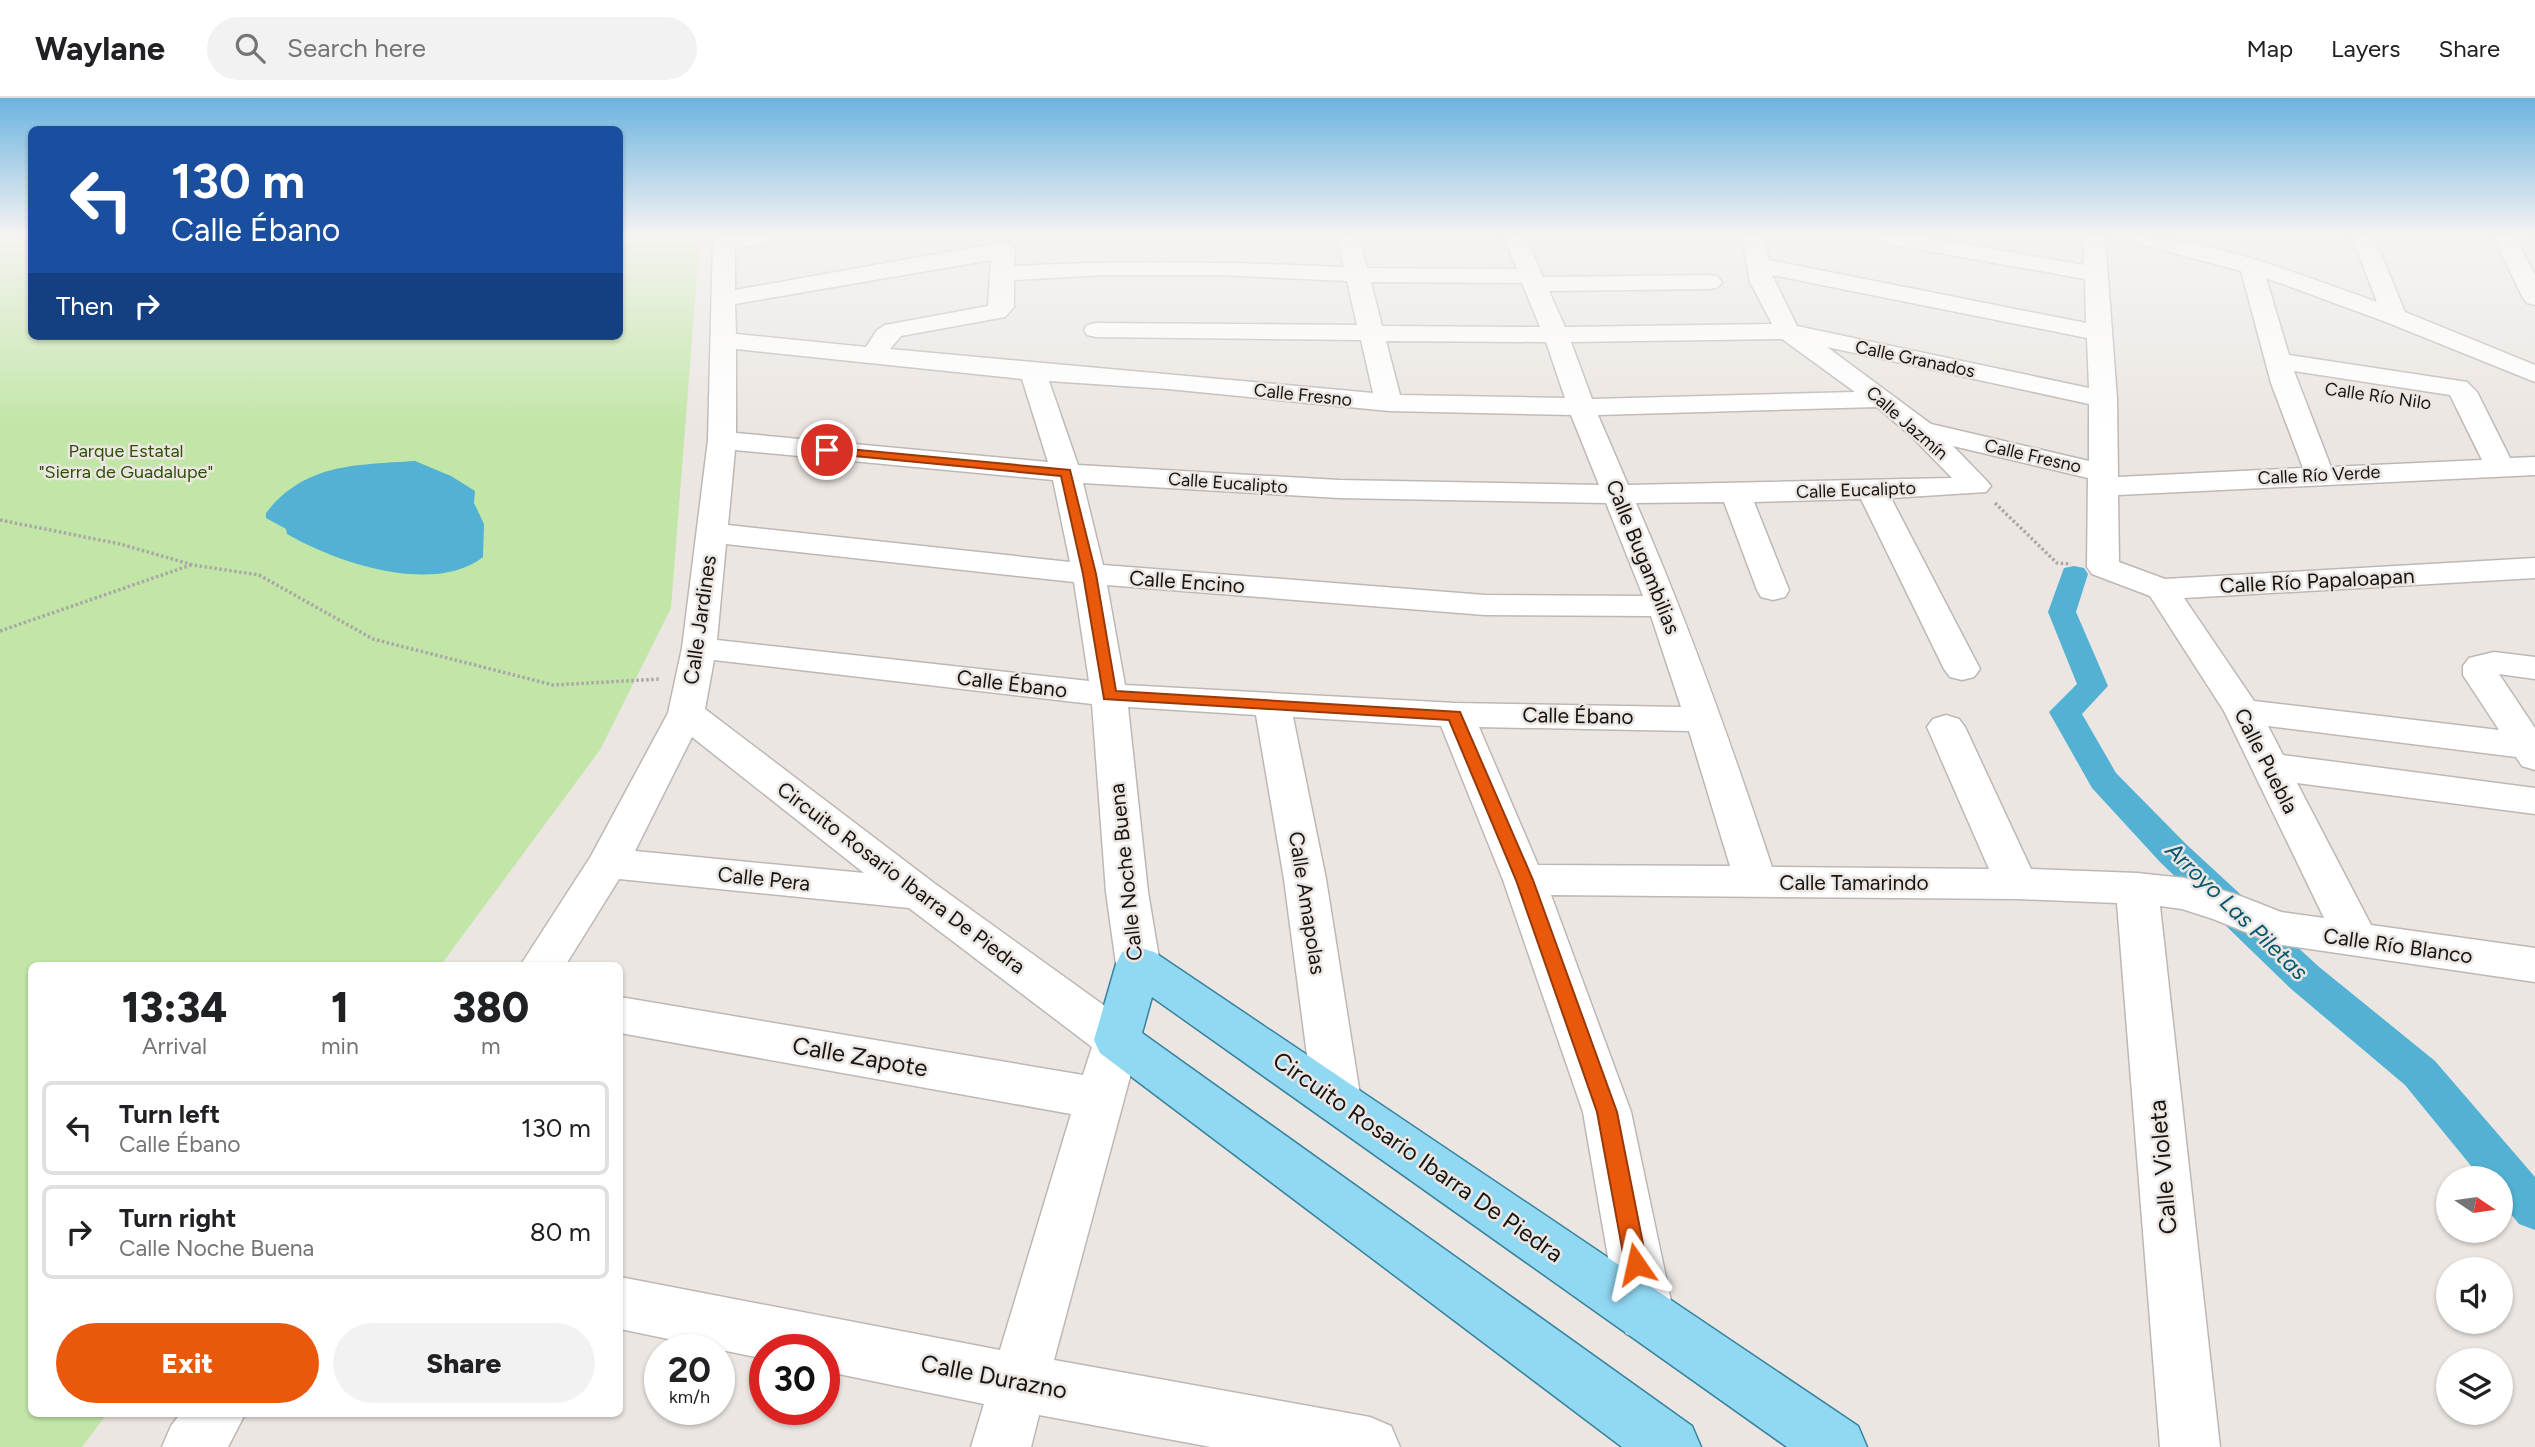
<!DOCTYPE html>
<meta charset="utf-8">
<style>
:root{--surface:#fff;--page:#f2f2f2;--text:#202124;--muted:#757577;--line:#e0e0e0;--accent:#ea580c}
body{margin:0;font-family:Figtree,sans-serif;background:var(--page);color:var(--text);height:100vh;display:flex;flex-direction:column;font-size:26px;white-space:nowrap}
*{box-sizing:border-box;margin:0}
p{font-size:23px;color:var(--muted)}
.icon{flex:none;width:38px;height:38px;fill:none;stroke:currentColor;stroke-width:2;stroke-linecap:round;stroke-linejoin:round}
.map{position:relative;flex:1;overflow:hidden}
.side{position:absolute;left:28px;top:864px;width:595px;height:455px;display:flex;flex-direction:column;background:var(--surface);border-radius:10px;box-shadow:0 2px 5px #0004}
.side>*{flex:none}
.guide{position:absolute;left:28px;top:28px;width:595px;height:214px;border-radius:10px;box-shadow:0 2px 5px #0004;background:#1a4fa0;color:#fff;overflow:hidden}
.needle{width:46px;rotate:103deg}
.fabs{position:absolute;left:2436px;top:1068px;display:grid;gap:14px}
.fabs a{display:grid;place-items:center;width:77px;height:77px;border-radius:50%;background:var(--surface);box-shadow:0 2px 5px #0004;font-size:35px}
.speed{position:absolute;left:644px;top:1236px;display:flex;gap:14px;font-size:35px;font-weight:700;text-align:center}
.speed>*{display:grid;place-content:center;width:91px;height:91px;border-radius:50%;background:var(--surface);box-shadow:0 2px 5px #0004;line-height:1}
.speed small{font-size:18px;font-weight:400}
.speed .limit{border:10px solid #d22;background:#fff;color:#111}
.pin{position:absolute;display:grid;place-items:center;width:60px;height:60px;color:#fff;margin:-30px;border:4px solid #fff;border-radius:50%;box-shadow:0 2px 7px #0007}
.me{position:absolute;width:77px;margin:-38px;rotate:349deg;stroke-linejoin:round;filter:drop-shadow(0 0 5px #0008)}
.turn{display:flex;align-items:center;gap:24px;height:147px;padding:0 28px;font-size:32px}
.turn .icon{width:91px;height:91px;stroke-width:2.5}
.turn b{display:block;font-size:49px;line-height:60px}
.then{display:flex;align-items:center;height:66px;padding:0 28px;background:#0003;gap:14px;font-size:26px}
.eta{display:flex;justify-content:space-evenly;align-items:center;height:119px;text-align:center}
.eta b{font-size:42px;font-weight:800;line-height:49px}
.action{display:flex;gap:14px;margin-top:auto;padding:14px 28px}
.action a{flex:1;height:80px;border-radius:42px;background:var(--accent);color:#fff;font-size:28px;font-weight:800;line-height:80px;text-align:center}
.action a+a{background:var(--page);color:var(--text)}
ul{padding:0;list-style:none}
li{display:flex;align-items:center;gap:21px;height:94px;margin:0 14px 10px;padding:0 14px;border:4px solid var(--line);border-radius:10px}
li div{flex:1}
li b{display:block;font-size:26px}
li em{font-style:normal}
header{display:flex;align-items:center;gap:42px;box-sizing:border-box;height:98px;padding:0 35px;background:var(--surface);border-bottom:2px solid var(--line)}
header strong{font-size:33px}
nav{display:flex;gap:38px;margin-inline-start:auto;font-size:24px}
.search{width:490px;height:63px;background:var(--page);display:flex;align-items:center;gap:18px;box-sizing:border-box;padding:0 24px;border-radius:38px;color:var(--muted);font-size:26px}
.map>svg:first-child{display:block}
.green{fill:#c2e6a8}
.water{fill:#53b1d3}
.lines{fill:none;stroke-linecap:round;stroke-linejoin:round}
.canal{fill:#53b1d3;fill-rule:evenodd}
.minor-casing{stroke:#bdb8b5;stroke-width:3}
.major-casing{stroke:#37839e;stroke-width:3}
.path{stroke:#aba7a4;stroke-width:3.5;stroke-dasharray:2.5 2.5;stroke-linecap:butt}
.minor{fill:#fff;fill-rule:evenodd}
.major{fill:#91d8f2;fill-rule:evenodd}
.route{fill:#ea580c;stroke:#983908;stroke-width:2}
.labels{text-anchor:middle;stroke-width:5;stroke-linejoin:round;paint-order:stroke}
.far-street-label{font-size:18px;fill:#171514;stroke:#ebe6e2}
.far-park-label{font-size:18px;fill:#2e5005;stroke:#ebe6e2}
.street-label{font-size:21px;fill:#171514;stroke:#ebe6e2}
.water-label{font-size:23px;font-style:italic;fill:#03576e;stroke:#ebe6e2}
.near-street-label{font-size:24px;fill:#171514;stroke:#ebe6e2}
</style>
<header>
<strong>Waylane</strong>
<div class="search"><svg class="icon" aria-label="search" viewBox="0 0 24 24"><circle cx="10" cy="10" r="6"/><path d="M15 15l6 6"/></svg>Search here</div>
<nav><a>Map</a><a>Layers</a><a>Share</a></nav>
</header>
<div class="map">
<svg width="2535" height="1349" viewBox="0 0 2535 1349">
<rect width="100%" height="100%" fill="#ebe6e2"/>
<path class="green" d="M 0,139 L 31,139 L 32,238 L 620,238 L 620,139 L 700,139 L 671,510 L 600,652 L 440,868 L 32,868 L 32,1316 L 107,1316 L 82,1349 L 0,1349 Z"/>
<path class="water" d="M 415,363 L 451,378 L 475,393 L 474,405 L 484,426 L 483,459 C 434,498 335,464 287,436 L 286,431 L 266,420 L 266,415 C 305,365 356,367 415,363 Z"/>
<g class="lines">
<path class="canal" d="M 2074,468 L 2084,470 L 2088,476 L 2076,514 L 2108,588 L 2082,616 L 2116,675 L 2186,746 L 2318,868 L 2435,963 L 2535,1079 L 2535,1132 L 2519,1126 L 2501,1104 L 2501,1080 L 2481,1080 L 2405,987 L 2290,890 L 2160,764 L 2092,690 L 2049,614 L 2077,586 L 2048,514 L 2064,470 Z"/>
<defs>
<path id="minor" d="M 713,139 L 776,139 L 773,144 L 735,151 L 735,192 L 1003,144 L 1011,146 L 1015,153 L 1014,168 C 1125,162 1233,164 1344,169 L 1337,139 L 1359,139 L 1367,170 L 1517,171 L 1504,139 L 1526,139 L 1543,179 L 1710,177 L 1718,179 L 1722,184 L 1718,189 L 1710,191 L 1549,193 L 1565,229 L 1772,226 L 1750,184 L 1742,139 L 1764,139 L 1769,162 L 2086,225 L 2085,181 L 1888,146 L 1880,144 L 1877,139 L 1925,139 L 2084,167 L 2083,139 L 2105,139 L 2117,301 L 2118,379 L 2303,370 L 2271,285 L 2241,173 L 2131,144 L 2128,139 C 2210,139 2300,177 2377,204 L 2352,139 L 2374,139 L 2405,214 L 2535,267 L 2535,284 L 2386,224 L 2266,180 L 2289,257 L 2467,284 L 2477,294 L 2510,360 L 2535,359 L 2535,377 L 2118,397 L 2119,464 L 2165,481 L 2535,460 L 2535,480 L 2184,500 L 2254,603 L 2499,632 L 2463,577 L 2463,568 L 2469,560 L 2494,554 L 2535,559 L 2535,581 L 2499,576 L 2535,630 L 2535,672 L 2522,668 L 2516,659 L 2268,628 L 2283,657 L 2535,690 L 2535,716 L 2297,685 L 2371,827 L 2535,850 L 2535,884 L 2276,846 L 2213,821 L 2182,811 L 2160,808 L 2220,1349 L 2160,1349 L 2117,805 L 2017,801 L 1551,797 L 1631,1014 L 1674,1217 L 1666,1236 L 1646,1243 L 1626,1236 L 1618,1217 L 1583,1014 L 1503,782 L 1441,628 L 1293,619 L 1326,781 L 1361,1003 L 1354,1018 L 1337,1024 L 1320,1018 L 1313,1003 L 1284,781 L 1256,617 L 1128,609 L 1148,794 L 1160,866 L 1154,878 L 1138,883 L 1122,878 L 1116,866 L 1106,794 L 1092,606 L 714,562 L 705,611 L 934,785 L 1134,929 L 1140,942 L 1054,1262 L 1370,1319 L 1391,1328 L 1400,1349 L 1211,1349 L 1039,1317 L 1031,1349 L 971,1349 L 984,1306 L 824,1273 L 824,1251 L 765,1251 L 765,1261 L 620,1231 L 620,1179 L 1000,1252 L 1071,1016 L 620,935 L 620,899 L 1083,977 L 1092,949 L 909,810 L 619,781 L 565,868 L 520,868 L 591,758 L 668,615 L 682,550 L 708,342 ZM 991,162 L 988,208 L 885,227 L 877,232 L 866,249 L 736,236 L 735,206 ZM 1105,177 L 1217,177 L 1347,183 L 1357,227 L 1096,225 L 1087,227 L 1084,232 L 1087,237 L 1096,239 L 1361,242 L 1373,295 L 890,251 L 901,238 L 1005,219 L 1014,209 L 1014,182 ZM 1772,177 L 2087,240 L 2089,290 L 1797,228 ZM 1371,184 L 1522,185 L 1540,229 L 1382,228 ZM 1782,241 L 1855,294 L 1592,301 L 1571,244 ZM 1386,243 L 1546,244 L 1565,300 L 1400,297 ZM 1827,249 L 2089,306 L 2089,363 L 1931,326 ZM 736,251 L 1022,281 L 1048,364 L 736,335 ZM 2294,273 L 2450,297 L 2482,362 L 2331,369 ZM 1049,283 L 1168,291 L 1389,313 L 1571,317 L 1599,387 L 1339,382 L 1078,367 ZM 1877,309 L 1911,338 L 1952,380 L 1628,387 L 1598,317 ZM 1953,348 L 2088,380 L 2087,469 L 2092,476 L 2150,498 L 2224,613 L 2324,820 L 2281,814 L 2243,799 L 2184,780 L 2137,775 L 2031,771 L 1965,629 L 1959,621 L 1946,617 L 1933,621 L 1927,629 L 1989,771 L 1772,769 C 1731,645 1688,524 1636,405 L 1724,404 L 1757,492 L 1761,499 L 1773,502 L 1785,499 L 1789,492 L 1754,404 L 1861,401 L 1944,571 L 1950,579 L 1962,582 L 1974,579 L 1980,571 L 1891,400 L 1986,394 L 1991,388 L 1986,382 ZM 735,352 L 1053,382 L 1070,464 L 728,427 ZM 1083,385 L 1339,400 L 1606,405 L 1643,498 L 1485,497 L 1103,467 ZM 726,446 L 1074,484 L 1089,583 L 717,542 ZM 1107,487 L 1485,517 L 1651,518 L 1681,609 L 1455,605 L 1125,587 ZM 1479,629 L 1689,633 L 1730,768 L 1538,767 ZM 692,639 L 864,775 L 635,753 Z
M 2493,139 L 2515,139 L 2535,177 L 2535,207 L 2527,205 L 2523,200 Z
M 180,1316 L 245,1316 L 228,1349 L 162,1349 L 171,1328 Z"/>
<path id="major" d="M 1138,849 L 1154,854 L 1858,1328 L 1867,1349 L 1787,1349 L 1152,899 L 1142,935 L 1692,1328 L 1701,1349 L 1622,1349 L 1100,955 L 1094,942 L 1116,866 L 1122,854 Z"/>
</defs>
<use href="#minor" class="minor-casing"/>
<use href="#major" class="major-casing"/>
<path class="path" d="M 1995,405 L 2057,465 L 2071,466
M 0,422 L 120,446 L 193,467 L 259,477 L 373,541 L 553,587 L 661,581
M 0,533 L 191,467"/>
<use href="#minor" class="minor"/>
<use href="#major" class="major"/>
</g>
<linearGradient id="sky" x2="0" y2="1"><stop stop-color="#6cb3e0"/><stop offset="0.42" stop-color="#f6f4f2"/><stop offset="1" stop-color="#f6f4f2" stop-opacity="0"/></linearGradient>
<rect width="2535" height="328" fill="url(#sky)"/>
<path class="route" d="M 827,349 L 1070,372 L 1096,476 L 1116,593 L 1460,614 L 1533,782 L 1617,1014 L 1647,1166 L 1644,1173 L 1636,1176 L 1628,1173 L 1625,1166 L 1597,1014 L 1516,782 L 1449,622 L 1104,601 L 1083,476 L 1061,378 L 823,355 L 821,352 Z"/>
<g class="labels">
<g class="far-street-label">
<text transform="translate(1915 261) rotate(12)" y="6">Calle Granados</text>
<text transform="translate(1303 297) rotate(6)" y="6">Calle Fresno</text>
<text transform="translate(2378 298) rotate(8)" y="6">Calle Río Nilo</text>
<text transform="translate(1907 325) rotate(41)" y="6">Calle Jazmín</text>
<text transform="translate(2033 358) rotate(13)" y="6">Calle Fresno</text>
<text transform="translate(2319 377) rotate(-3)" y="6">Calle Río Verde</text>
<text transform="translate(1228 385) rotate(4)" y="6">Calle Eucalipto</text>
<text transform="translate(1856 392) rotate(-2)" y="6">Calle Eucalipto</text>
</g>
<g class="far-park-label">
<text x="126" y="359">Parque Estatal<tspan x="126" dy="21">"Sierra de Guadalupe"</tspan></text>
</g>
<g class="street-label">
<text transform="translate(1643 459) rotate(68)" y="7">Calle Bugambilias</text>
<text transform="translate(2317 483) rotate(-3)" y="7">Calle Río Papaloapan</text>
<text transform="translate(1187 484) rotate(4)" y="7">Calle Encino</text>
<text transform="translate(700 522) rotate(-82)" y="7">Calle Jardines</text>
<text transform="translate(1012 586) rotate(7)" y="7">Calle Ébano</text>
<text transform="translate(1578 618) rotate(1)" y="7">Calle Ébano</text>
<text transform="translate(2266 663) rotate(63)" y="7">Calle Puebla</text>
<text transform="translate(1126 774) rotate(-96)" y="7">Calle Noche Buena</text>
<text transform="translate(901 780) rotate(37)" y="7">Circuito Rosario Ibarra De Piedra</text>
<text transform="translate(764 781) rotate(6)" y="7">Calle Pera</text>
<text x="1854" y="792">Calle Tamarindo</text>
<text transform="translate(1307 805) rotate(81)" y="7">Calle Amapolas</text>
<text transform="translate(2398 848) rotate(8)" y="7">Calle Río Blanco</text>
</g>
<g class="water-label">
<text transform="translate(2237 813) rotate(44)" y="8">Arroyo Las Piletas</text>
</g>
<g class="near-street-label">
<text transform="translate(860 959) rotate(10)" y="8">Calle Zapote</text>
<text transform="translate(1418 1059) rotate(35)" y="8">Circuito Rosario Ibarra De Piedra</text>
<text transform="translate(2163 1069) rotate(-95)" y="8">Calle Violeta</text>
<text transform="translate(994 1279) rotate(11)" y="8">Calle Durazno</text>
</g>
</g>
</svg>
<div class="fabs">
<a><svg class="needle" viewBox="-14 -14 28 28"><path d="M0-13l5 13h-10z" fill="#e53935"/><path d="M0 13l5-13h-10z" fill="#757577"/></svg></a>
<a><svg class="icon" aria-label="sound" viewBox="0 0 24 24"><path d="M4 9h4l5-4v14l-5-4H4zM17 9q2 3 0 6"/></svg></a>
<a><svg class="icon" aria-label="layers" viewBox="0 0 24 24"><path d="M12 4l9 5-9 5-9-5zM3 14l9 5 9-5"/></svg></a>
</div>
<div class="speed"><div>20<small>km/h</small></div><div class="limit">30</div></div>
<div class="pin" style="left:827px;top:352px;background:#d93025"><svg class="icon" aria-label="arrive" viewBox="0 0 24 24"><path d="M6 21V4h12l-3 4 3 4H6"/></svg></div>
<svg class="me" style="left:1636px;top:1166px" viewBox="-20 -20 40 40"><path d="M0-17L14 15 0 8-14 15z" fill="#ea580c" stroke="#fff" stroke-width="4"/></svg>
<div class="guide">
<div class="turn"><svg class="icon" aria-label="left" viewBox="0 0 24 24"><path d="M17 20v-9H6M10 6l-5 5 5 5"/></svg><div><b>130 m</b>Calle Ébano</div></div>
<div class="then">Then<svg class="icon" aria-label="right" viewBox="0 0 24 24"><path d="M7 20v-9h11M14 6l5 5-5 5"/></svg></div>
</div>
<section class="side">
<div class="eta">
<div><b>13:34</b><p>Arrival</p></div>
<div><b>1</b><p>min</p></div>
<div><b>380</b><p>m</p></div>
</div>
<ul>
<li><svg class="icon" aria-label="left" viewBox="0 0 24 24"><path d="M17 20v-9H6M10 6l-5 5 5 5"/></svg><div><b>Turn left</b><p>Calle Ébano</p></div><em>130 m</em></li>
<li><svg class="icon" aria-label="right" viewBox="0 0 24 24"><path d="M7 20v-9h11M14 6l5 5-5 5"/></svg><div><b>Turn right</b><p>Calle Noche Buena</p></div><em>80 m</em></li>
</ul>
<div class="action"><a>Exit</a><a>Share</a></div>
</section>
</div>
